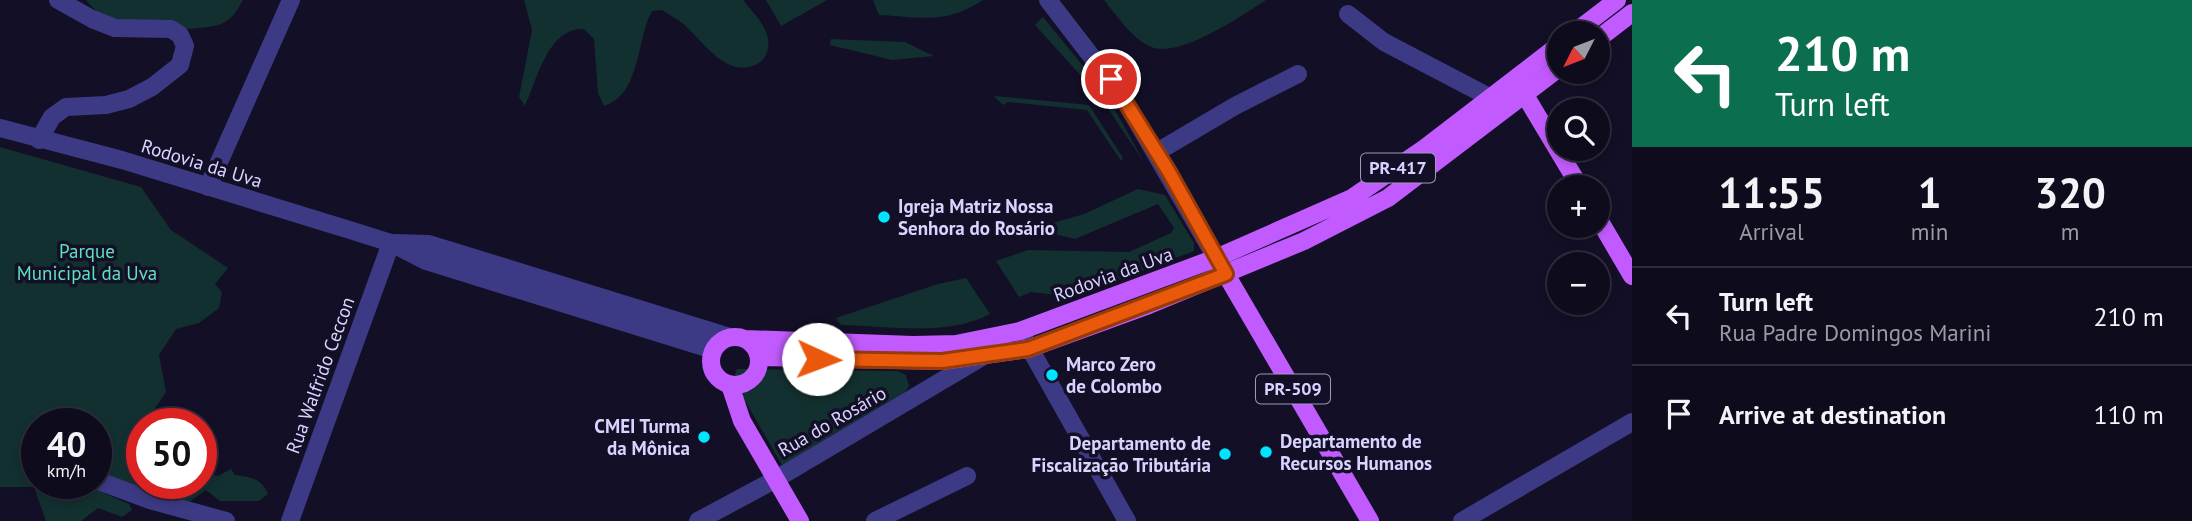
<!DOCTYPE html>
<meta charset="utf-8">
<style>
:root{--surface:#0e0b1c;--page:#171425;--text:#f1f3f6;--muted:#9b9ba3;--line:#2e2b3b}
body{margin:0;font-family:"PT Sans",sans-serif;background:var(--page);color:var(--text);height:100vh;display:flex;flex-direction:column;font-size:26px;white-space:nowrap}
*{box-sizing:border-box;margin:0}
p{font-size:23px;color:var(--muted)}
.icon{flex:none;width:38px;height:38px;fill:none;stroke:currentColor;stroke-width:2;stroke-linecap:round;stroke-linejoin:round}
.map{position:relative;flex:1;overflow:hidden}
.sheet{display:flex;flex-direction:column;background:var(--surface);width:560px}
.sheet>*{flex:none}
.banner{background:#0b6e4f;color:#fff;overflow:hidden}
.needle{width:46px;rotate:228deg}
.controls{position:absolute;left:1547px;top:21px;display:grid;gap:14px}
.controls a{display:grid;place-items:center;width:63px;height:63px;border-radius:50%;background:var(--surface);box-shadow:0 4px 10px #0003,0 0 0 2px var(--line);font-size:35px}
.speed{position:absolute;left:21px;top:408px;display:flex;gap:14px;font-size:35px;font-weight:700;text-align:center}
.speed>*{display:grid;place-content:center;width:91px;height:91px;border-radius:50%;background:var(--surface);box-shadow:0 4px 10px #0003,0 0 0 2px var(--line);line-height:1}
.speed small{font-size:18px;font-weight:400}
.speed .limit{border:10px solid #d22;background:#fff;color:#111}
.pin{position:absolute;display:grid;place-items:center;width:60px;height:60px;color:#fff;margin:-30px;border:4px solid #fff;border-radius:50%;box-shadow:0 2px 7px #0007}
.me{position:absolute;width:77px;margin:-38px;rotate:92deg;stroke-linejoin:round;filter:drop-shadow(0 0 5px #0008)}
.turn{display:flex;align-items:center;gap:24px;height:147px;padding:0 28px;font-size:32px}
.turn .icon{width:91px;height:91px;stroke-width:2.5}
.turn b{display:block;font-size:49px;line-height:60px}
.eta{display:flex;justify-content:space-evenly;align-items:center;height:119px;text-align:center}
.eta b{font-size:42px;font-weight:700;line-height:49px}
ul{padding:0;list-style:none}
li{display:flex;align-items:center;gap:21px;height:98px;padding:0 28px;border-top:2px solid var(--line)}
li div{flex:1}
li b{display:block;font-size:26px}
li em{font-style:normal}
main{display:flex;flex:1;min-height:0}
.map>svg:first-child{display:block}
.green{fill:#12302f;fill-rule:evenodd}
.lines{fill:none;stroke-linecap:round;stroke-linejoin:round}
.minor{stroke:#3d3a85;stroke-width:18}
.major{stroke:#c25bff;stroke-width:18}
.route-casing{stroke:#983908;stroke-width:18}
.route{stroke:#ea580c;stroke-width:12}
.poi-dot{fill:#00e5ff;stroke:#130f26;stroke-width:2.5}
.labels{text-anchor:middle;stroke-width:7;stroke-linejoin:round;paint-order:stroke}
.shield{fill:#130f26;stroke:#9e99be;stroke-width:2}
.shield-label{font-size:18px;font-weight:bold;fill:#d9d4ff}
.street-label{font-size:19px;fill:#d9d4ff;stroke:#130f26}
.poi-label{font-size:19px;font-weight:bold;fill:#d9d4ff;stroke:#130f26;text-anchor:start}
.park-label{font-size:19px;fill:#5fe0c0;stroke:#130f26}
</style>
<main>
<div class="map">
<svg width="1632" height="521" viewBox="0 0 1632 521">
<rect width="100%" height="100%" fill="#130f26"/>
<path class="green" d="M 86,0 L 243,0 C 238,9 232,20 221,24 C 200,32 132,30 111,21 C 102,17 92,8 86,0 Z
M 524,0 L 743,0 C 755,15 774,32 767,52 C 765,59 759,64 752,66 C 723,76 700,37 681,22 C 675,18 668,14 662,10 L 652,11 C 636,41 641,94 604,106 L 598,93 L 594,39 L 584,29 C 548,27 537,80 525,106 L 519,97 L 532,30 Z
M 766,0 L 827,0 L 781,26 Z
M 873,0 L 983,0 C 945,25 921,17 879,15 Z
M 1104,0 L 1266,0 C 1243,15 1176,61 1149,46 C 1131,37 1117,16 1104,0 Z
M 1043,17 L 1106,94 L 1144,162 L 1100,97 L 1035,25 Z
M 831,39 L 905,42 L 934,56 L 892,60 L 830,45 Z
M 994,96 L 1089,105 L 1123,158 L 1121,161 L 1087,110 L 1008,102 L 1003,105 Z
M 0,147 L 141,187 L 171,230 L 228,268 L 215,284 L 222,292 L 219,308 L 199,323 L 176,329 L 159,355 L 166,392 L 139,432 L 142,438 L 142,482 L 128,488 L 106,488 L 104,493 L 129,504 L 132,510 L 122,517 L 98,508 L 81,521 L 46,521 L 34,487 L 0,487 ZM 37,424 L 96,424 L 96,483 L 37,483 Z
M 1138,189 L 1165,195 L 1194,243 L 1194,251 L 1074,297 L 1031,292 L 1019,297 L 996,261 L 1028,250 L 1129,252 L 1171,233 L 1174,228 L 1158,204 L 1075,239 L 1050,233 L 1049,226 L 1053,223 L 1084,214 Z
M 966,278 L 990,314 C 948,337 888,326 841,325 L 836,318 L 938,284 Z
M 737,369 L 898,371 L 906,375 L 909,386 L 905,392 L 782,465 L 733,380 Z
M 231,469 L 235,475 C 251,477 261,478 268,494 L 259,501 L 220,501 L 206,490 L 188,503 L 164,494 L 147,483 L 201,483 L 201,472 L 218,476 Z"/>
<g class="lines">
<path class="minor" d="M 1048,0 L 1122,96 L 1216,258
M 1348,14 L 1384,42 L 1491,98
M 0,128 L 122,160 L 353,231 L 391,243 L 426,261 L 713,350
M 39,140 L 52,117 L 66,107 L 106,105 L 129,99 L 152,87 L 180,65 L 185,46 L 180,35 L 171,29 L 115,28 L 92,19 L 58,0
M 1157,152 L 1235,106 L 1298,74
M 208,187 L 291,0
M 394,243 L 429,244 L 730,337
M 1020,331 L 1127,521
M 96,480 L 150,500 L 226,521
M 290,521 L 391,243
M 698,521 L 776,479 L 982,357
M 875,521 L 967,476
M 1462,521 L 1632,422"/>
<path class="major" d="M 1574,33 L 1617,0
M 1598,39 L 1632,13
M 1519,85 L 1580,187
M 1598,218 L 1632,276
M 1220,264 L 1370,521
M711 361a24 24 0 1 1 48 0a24 24 0 1 1-48 0Z
M 745,339 L 913,345 L 956,344 L 1020,331 L 1216,258 L 1352,198 L 1425,148 L 1559,45
M 759,357 L 942,361 L 1028,349 L 1149,305 L 1304,241 L 1388,198 L 1559,68
M 730,385 L 742,421 L 800,521"/>
</g>
<g class="lines">
<defs>
<path id="route" d="M 818,359 L 942,361 L 1028,349 L 1226,274 L 1169,172 L 1111,79"/>
</defs>
<use href="#route" class="route-casing"/>
<use href="#route" class="route"/>
</g>
<g class="poi-dot">
<circle cx="884" cy="217" r="7"/>
<circle cx="1052" cy="375" r="7"/>
<circle cx="704" cy="437" r="7"/>
<circle cx="1266" cy="452" r="7"/>
<circle cx="1225" cy="454" r="7"/>
</g>
<g class="labels">
<g class="shield">
<rect x="1361" y="153.5" width="74" height="29" rx="5"/>
<rect x="1256" y="374.5" width="74" height="29" rx="5"/>
</g>
<g class="shield-label">
<text x="1398" y="174">PR-417</text>
<text x="1293" y="395">PR-509</text>
</g>
<g class="street-label">
<text transform="translate(202 163) rotate(17)" y="7">Rodovia da Uva</text>
<text transform="translate(1113 274) rotate(-20)" y="7">Rodovia da Uva</text>
<text transform="translate(320 375) rotate(-70)" y="7">Rua Walfrido Ceccon</text>
<text transform="translate(832 421) rotate(-30)" y="7">Rua do Rosário</text>
</g>
<g class="poi-label">
<text x="898" y="213">Igreja Matriz Nossa<tspan x="898" dy="22">Senhora do Rosário</tspan></text>
<text x="1066" y="371">Marco Zero<tspan x="1066" dy="22">de Colombo</tspan></text>
<text x="690" y="433" text-anchor="end">CMEI Turma<tspan x="690" dy="22">da Mônica</tspan></text>
<text x="1280" y="448">Departamento de<tspan x="1280" dy="22">Recursos Humanos</tspan></text>
<text x="1211" y="450" text-anchor="end">Departamento de<tspan x="1211" dy="22">Fiscalização Tributária</tspan></text>
</g>
<g class="park-label">
<text x="87" y="258">Parque<tspan x="87" dy="22">Municipal da Uva</tspan></text>
</g>
</g>
</svg>
<div class="controls">
<a><svg class="needle" viewBox="-14 -14 28 28"><path d="M0-13l5 13h-10z" fill="#e53935"/><path d="M0 13l5-13h-10z" fill="#9b9ba3"/></svg></a>
<a><svg class="icon" aria-label="search" viewBox="0 0 24 24"><circle cx="10" cy="10" r="6"/><path d="M15 15l6 6"/></svg></a>
<a>+</a>
<a>−</a>
</div>
<div class="speed"><div>40<small>km/h</small></div><div class="limit">50</div></div>
<div class="pin" style="left:1111px;top:79px;background:#d93025"><svg class="icon" aria-label="arrive" viewBox="0 0 24 24"><path d="M6 21V4h12l-3 4 3 4H6"/></svg></div>
<svg class="me" style="left:818px;top:359px" viewBox="-20 -20 40 40"><circle r="19" fill="#fff"/><path d="M0-13L10 11 0 6-10 11z" fill="#ea580c"/></svg>
</div>
<section class="sheet">
<div class="banner">
<div class="turn"><svg class="icon" aria-label="left" viewBox="0 0 24 24"><path d="M17 20v-9H6M10 6l-5 5 5 5"/></svg><div><b>210 m</b>Turn left</div></div>
</div>
<div class="eta">
<div><b>11:55</b><p>Arrival</p></div>
<div><b>1</b><p>min</p></div>
<div><b>320</b><p>m</p></div>
</div>
<ul>
<li><svg class="icon" aria-label="left" viewBox="0 0 24 24"><path d="M17 20v-9H6M10 6l-5 5 5 5"/></svg><div><b>Turn left</b><p>Rua Padre Domingos Marini</p></div><em>210 m</em></li>
<li><svg class="icon" aria-label="arrive" viewBox="0 0 24 24"><path d="M6 21V4h12l-3 4 3 4H6"/></svg><div><b>Arrive at destination</b></div><em>110 m</em></li>
</ul>
</section>
</main>
